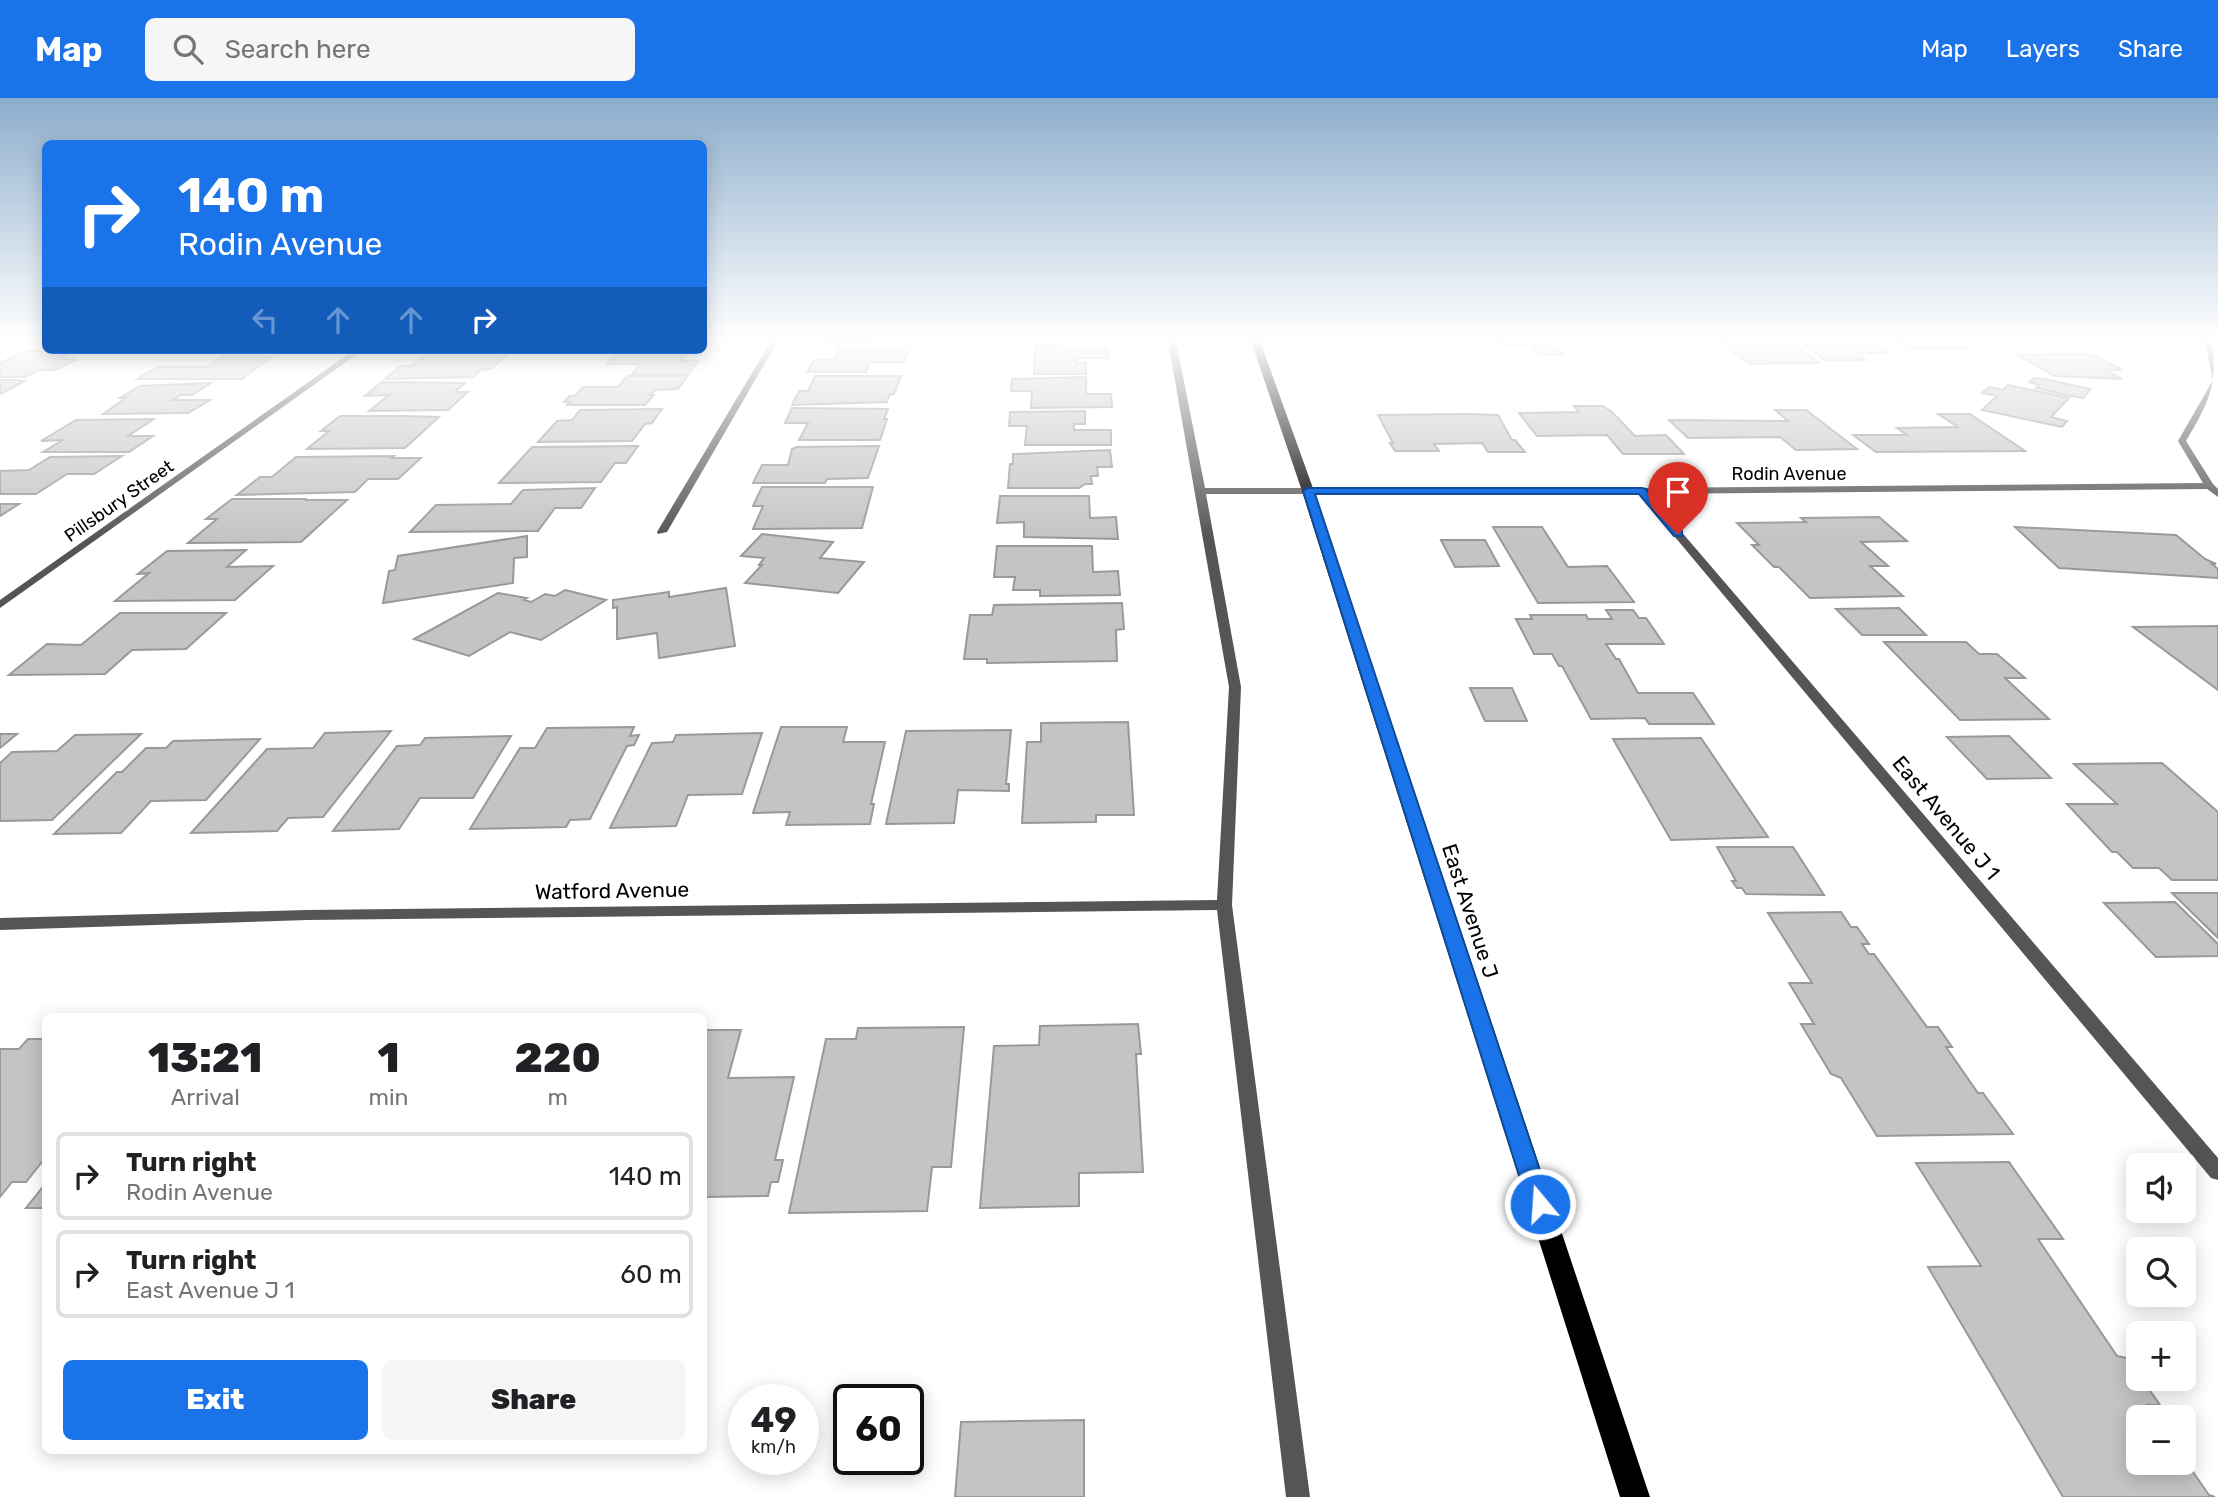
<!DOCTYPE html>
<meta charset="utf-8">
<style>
:root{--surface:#fff;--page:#f6f6f6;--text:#202124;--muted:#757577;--line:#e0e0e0;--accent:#1a73e8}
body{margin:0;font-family:Rubik,sans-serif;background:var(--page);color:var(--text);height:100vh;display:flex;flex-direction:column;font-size:26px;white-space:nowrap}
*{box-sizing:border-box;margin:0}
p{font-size:23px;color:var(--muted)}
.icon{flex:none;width:38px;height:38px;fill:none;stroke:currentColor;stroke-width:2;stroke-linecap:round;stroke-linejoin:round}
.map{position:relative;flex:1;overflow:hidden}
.drawer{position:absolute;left:42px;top:915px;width:665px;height:441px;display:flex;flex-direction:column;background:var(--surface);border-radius:10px;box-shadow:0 4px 18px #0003}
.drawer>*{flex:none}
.guide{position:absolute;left:42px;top:42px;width:665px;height:214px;border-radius:10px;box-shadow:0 4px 18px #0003;background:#1a73e8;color:#fff;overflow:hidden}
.fabs{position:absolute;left:2126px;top:1055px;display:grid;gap:14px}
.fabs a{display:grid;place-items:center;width:70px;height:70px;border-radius:10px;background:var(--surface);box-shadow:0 4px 18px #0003;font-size:35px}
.speed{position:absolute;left:728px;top:1286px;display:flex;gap:14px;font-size:35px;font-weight:700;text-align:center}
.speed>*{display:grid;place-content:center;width:91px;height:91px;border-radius:50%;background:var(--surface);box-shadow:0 4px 18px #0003;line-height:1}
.speed small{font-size:18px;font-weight:400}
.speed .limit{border:4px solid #111;border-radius:10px;background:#fff;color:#111}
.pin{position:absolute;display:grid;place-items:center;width:60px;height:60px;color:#fff;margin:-72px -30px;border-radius:50% 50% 50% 0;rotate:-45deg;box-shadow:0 0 7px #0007}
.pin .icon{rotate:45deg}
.me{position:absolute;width:77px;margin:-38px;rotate:342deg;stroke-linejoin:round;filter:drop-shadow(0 0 5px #0008)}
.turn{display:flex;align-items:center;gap:24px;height:147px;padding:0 21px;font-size:32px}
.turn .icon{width:91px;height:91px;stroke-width:2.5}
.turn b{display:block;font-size:49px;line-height:60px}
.lanes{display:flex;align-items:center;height:66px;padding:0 21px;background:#0003;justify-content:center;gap:35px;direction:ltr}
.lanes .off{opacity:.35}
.eta{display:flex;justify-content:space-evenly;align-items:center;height:119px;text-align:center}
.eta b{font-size:42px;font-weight:800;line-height:49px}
.primary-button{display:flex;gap:14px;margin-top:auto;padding:14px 21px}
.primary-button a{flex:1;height:80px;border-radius:10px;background:var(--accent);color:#fff;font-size:28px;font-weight:800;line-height:80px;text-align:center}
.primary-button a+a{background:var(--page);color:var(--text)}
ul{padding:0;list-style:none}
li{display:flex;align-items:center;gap:21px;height:88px;margin:0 14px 10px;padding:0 7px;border:4px solid var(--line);border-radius:10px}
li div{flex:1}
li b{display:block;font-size:26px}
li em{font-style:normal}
header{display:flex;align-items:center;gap:42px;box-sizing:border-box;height:98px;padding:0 35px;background:var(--accent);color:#fff}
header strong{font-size:33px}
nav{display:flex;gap:38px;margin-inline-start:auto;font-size:24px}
.search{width:490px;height:63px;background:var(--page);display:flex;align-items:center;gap:18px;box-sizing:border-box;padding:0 24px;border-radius:10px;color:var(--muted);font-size:26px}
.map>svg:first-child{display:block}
.building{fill:#c4c4c4;stroke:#999;stroke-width:2}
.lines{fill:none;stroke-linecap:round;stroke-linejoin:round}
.minor{fill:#555;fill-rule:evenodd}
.primary{fill:#000;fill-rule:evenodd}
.route{fill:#1a73e8;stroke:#114b97;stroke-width:2}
.labels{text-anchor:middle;stroke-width:6;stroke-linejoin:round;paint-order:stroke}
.far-street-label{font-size:18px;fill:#000;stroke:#fff}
.street-label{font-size:21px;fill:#000;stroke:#fff}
</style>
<header>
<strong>Map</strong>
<div class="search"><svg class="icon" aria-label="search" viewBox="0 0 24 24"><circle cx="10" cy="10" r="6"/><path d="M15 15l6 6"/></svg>Search here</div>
<nav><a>Map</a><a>Layers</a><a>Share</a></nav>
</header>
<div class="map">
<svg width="2218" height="1399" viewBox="0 0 2218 1399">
<rect width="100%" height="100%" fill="#fff"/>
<path class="building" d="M 824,243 L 903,243 L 823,246 Z
M 1035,243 L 1060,243 L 1060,248 L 1035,248 Z
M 1496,243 L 1544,243 L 1553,245 L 1563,256 L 1540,257 L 1531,247 L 1499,247 Z
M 1719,243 L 1790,243 L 1819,265 L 1749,266 Z
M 1802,243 L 1869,243 L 1888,255 L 1855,255 L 1866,262 L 1824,262 Z
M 1887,243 L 1954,243 L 1966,250 L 1906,250 L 1896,244 Z
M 840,249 L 910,249 L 904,264 L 870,264 L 866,274 L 807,274 L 814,262 L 834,262 Z
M 1108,249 L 1109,260 L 1076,260 L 1076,265 L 1086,265 L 1086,276 L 1034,276 L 1035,250 Z
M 620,252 L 689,252 L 680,263 L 698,263 L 688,276 L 632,276 L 641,266 L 607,266 Z
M 24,253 L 74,253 L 58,261 L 77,261 L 55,272 L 39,272 L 25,279 L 0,279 L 0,265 Z
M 428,255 L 509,255 L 491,271 L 482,271 L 473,279 L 385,281 L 401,268 L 411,268 Z
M 2059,256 L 2091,256 L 2123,272 L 2105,272 L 2122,281 L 2055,278 L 2017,257 Z
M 223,258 L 272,258 L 242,281 L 137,281 L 158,269 L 206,269 Z
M 627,278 L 688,278 L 678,291 L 655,292 L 650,297 L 654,297 L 645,307 L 567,307 L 570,304 L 564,304 L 569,298 L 575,298 L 583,289 L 618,289 Z
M 815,278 L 901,278 L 894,296 L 890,296 L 887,304 L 792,307 L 799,293 L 808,293 Z
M 1086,279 L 1086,296 L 1111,296 L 1112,309 L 1031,310 L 1032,293 L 1011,293 L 1012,281 Z
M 2034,280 L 2044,281 L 2091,291 L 2083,300 L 2066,297 L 2036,290 L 2039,287 L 2029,284 Z
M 0,282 L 17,282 L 25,283 L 0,296 Z
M 382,284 L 465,285 L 455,294 L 468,294 L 448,312 L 369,313 L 389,297 L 365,298 Z
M 211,285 L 192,297 L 181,297 L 173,302 L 210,302 L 188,315 L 103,316 L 126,300 L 120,300 L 140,288 Z
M 2008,287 L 2069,300 L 2051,319 L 2067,323 L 2062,329 L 1982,312 L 1997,298 L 1982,295 L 1989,289 L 2003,292 Z
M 1574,308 L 1603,308 L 1612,314 L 1635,338 L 1666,337 L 1684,356 L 1623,356 L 1607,337 L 1537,338 L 1519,315 L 1579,314 Z
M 792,310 L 888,311 L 884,321 L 887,321 L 880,342 L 799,342 L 808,325 L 785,325 Z
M 662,311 L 652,325 L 645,326 L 632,343 L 538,344 L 557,323 L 572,322 L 580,312 Z
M 1775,312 L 1806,312 L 1857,351 L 1796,352 L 1780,339 L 1688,340 L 1669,322 L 1788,323 Z
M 1085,313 L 1085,326 L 1074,326 L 1074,332 L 1111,332 L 1111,347 L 1025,347 L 1027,328 L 1009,328 L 1010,314 Z
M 1467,316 L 1498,317 L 1512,342 L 1515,342 L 1525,354 L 1488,354 L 1482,345 L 1434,346 L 1439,353 L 1395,353 L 1390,345 L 1393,345 L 1378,317 Z
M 1938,316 L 1970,316 L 2025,353 L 1876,354 L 1853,337 L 1907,337 L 1897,330 L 1958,329 Z
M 340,318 L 404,318 L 439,319 L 405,350 L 307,351 L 329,333 L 321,333 Z
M 154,321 L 128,338 L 153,338 L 129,354 L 43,354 L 63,342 L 41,343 L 76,322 Z
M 638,348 L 626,365 L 615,365 L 601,384 L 499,385 L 532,349 Z
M 879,348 L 868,380 L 827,381 L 825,385 L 753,385 L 762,367 L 788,367 L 792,351 L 797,349 Z
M 1110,352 L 1112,369 L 1097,369 L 1098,378 L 1091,378 L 1092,386 L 1085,386 L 1079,390 L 1008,390 L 1010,366 L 1013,366 L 1013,356 Z
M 122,358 L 94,376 L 67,376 L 36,396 L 0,396 L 0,373 L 29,372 L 50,359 Z
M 394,358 L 392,360 L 421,360 L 398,381 L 368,381 L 355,394 L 237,397 L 260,379 L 272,379 L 296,359 Z
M 762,389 L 873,389 L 862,430 L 753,431 L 763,408 L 753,408 Z
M 595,390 L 581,410 L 555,410 L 538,433 L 410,434 L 436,407 L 511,406 L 523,392 Z
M 1000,398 L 1089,398 L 1090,420 L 1116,419 L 1118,441 L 1024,439 L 1024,424 L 997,425 Z
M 232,401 L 307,401 L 305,402 L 347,402 L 301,444 L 188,445 L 217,421 L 206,421 Z
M 0,406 L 19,406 L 0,418 Z
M 1879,419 L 1907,443 L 1861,444 L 1888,468 L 1870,468 L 1903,498 L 1810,500 L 1779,469 L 1774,469 L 1752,447 L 1759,447 L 1737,425 L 1806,424 L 1801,420 Z
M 1493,429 L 1542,429 L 1568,469 L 1607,468 L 1634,504 L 1538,505 Z
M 2015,429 L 2176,437 L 2205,461 L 2216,466 L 2212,466 L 2218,471 L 2218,480 L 2059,470 Z
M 762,436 L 833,444 L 820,460 L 864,464 L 838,495 L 745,485 L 762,467 L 759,467 L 764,460 L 741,458 Z
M 527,438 L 527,459 L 514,460 L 513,485 L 383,505 L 389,473 L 395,472 L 398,458 Z
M 1441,442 L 1485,442 L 1499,468 L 1455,469 Z
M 997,448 L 1092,448 L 1093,474 L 1118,473 L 1120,497 L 1040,498 L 1040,492 L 1013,492 L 1015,479 L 994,479 Z
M 246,452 L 227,469 L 273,468 L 235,502 L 115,503 L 149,475 L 138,476 L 167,453 Z
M 726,490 L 735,548 L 659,560 L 657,535 L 617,541 L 617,509 L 613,510 L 613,502 L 669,494 L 669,499 Z
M 565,492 L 606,502 L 541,542 L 510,534 L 469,558 L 414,541 L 498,495 L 527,500 L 524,502 L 531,504 L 545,496 L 555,498 Z
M 1122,505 L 1124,531 L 1116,532 L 1117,563 L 987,565 L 987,561 L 964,561 L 970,517 L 992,517 L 994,507 Z
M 1899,510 L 1926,537 L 1862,537 L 1836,511 Z
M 1606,512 L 1633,512 L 1639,520 L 1646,520 L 1664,546 L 1606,546 L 1616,561 L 1619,561 L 1638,595 L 1693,595 L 1714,626 L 1649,626 L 1645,620 L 1591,621 L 1562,568 L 1559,568 L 1552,556 L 1534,556 L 1516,521 L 1532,521 L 1530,517 L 1586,517 L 1588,521 L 1612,521 Z
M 120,515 L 226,515 L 186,551 L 132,552 L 105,576 L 9,577 L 47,546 L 81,547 Z
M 2218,528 L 2218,592 L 2133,529 Z
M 1884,544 L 1966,544 L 1979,556 L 1997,556 L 2025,580 L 2005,580 L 2049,621 L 1960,622 Z
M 1470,590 L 1512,590 L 1527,623 L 1485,623 Z
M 1128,624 L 1134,717 L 1096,717 L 1096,724 L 1022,725 L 1027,644 L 1041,644 L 1041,625 Z
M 634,629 L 630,638 L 639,637 L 634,647 L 627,648 L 590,721 L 570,722 L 566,729 L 470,731 L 520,650 L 535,650 L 547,630 Z
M 781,629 L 847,629 L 843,644 L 885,644 L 871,706 L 874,706 L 870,726 L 786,727 L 790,714 L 753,715 Z
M 1011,632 L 1006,686 L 1009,686 L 1009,693 L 958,692 L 954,725 L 886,726 L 906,633 Z
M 391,633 L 323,719 L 288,720 L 277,733 L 191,735 L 267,651 L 313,650 L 325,635 Z
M 762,635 L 742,696 L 688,697 L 676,728 L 610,730 L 652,645 L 673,644 L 676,637 Z
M 0,636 L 17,636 L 0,650 Z
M 141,636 L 52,722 L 0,723 L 0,665 L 12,654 L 57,653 L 75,637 Z
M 511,638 L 473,700 L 420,700 L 399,731 L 333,733 L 397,648 L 420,647 L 425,640 Z
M 2009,638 L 2051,680 L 1987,681 L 1947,639 Z
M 1701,640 L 1768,739 L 1671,742 L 1613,641 Z
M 260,641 L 206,702 L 151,703 L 121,735 L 54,736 L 117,674 L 122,674 L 146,650 L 166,650 L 173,643 Z
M 2162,665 L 2218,714 L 2218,782 L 2172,782 L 2159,770 L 2133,770 L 2117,754 L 2112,754 L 2067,706 L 2117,706 L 2074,666 Z
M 1717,749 L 1793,749 L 1824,797 L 1746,796 L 1742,790 L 1737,790 L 1732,783 L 1736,783 Z
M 2172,795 L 2218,795 L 2218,840 Z
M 2175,804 L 2218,846 L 2218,858 L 2156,859 L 2104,805 Z
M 1841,814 L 1851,829 L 1857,829 L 1869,846 L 1862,846 L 1869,856 L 1874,856 L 1927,929 L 1938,929 L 1952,949 L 1946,949 L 1978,995 L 1983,995 L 2013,1036 L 1877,1038 L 1841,980 L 1831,976 L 1801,926 L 1814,926 L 1789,885 L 1812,885 L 1768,815 Z
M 1138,926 L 1141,956 L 1136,956 L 1143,1074 L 1079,1075 L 1079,1108 L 980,1110 L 994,948 L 1039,947 L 1040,928 Z
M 964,929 L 951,1069 L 932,1069 L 927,1113 L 789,1115 L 826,941 L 856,941 L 858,930 Z
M 704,932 L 741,932 L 728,980 L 794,979 L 775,1062 L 783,1062 L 778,1084 L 771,1084 L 768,1098 L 704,1099 Z
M 28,941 L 46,941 L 46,1059 L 26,1084 L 12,1084 L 0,1099 L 0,951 L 19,951 Z
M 2009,1064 L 2063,1141 L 2038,1141 L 2117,1258 L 2127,1260 L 2138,1276 L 2138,1281 L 2142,1281 L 2160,1307 L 2147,1307 L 2156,1320 L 2138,1320 L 2138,1365 L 2184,1365 L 2184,1361 L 2209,1397 L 2215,1399 L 2063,1399 L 1928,1169 L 1981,1168 L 1916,1065 Z
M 46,1085 L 46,1110 L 26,1110 Z
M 1084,1322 L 1084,1399 L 955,1399 L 961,1324 Z"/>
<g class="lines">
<path class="minor" d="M 771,243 L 778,243 L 667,434 L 658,436 L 657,434 Z
M 1168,243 L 1176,243 L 1205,390 L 1642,390 L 2203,385 L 2178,343 L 2213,282 L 2206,249 L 2195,243 L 2205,243 L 2212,246 C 2218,289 2207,307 2186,343 L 2213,386 L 2218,391 L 2218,399 L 2207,391 L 1649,396 L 2218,1060 L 2218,1082 L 2211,1080 L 1639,396 L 1206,396 L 1241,589 L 1232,807 L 1310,1399 L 1286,1399 L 1217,812 L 307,822 L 0,832 L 0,820 L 307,812 L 1217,802 L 1229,589 Z
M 354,252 L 363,252 L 0,510 L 0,502 Z"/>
<path class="primary" d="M 1251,243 L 1260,243 L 1314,393 L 1650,1399 L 1620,1399 L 1302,393 Z"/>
</g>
<linearGradient id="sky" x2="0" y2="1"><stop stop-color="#8cadcc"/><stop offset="0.55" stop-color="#fff"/><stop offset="1" stop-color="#fff" stop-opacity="0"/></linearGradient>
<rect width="2218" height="439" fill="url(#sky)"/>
<path class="route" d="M 1642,390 L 1646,391 L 1682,433 L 1682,438 L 1674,438 L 1639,396 L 1315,396 L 1551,1106 L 1548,1113 L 1540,1116 L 1532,1113 L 1528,1106 L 1303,393 L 1308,390 Z"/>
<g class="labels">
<g class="far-street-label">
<text x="1789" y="382">Rodin Avenue</text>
<text transform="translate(119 403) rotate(-35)" y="6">Pillsbury Street</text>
</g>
<g class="street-label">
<text transform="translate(1946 720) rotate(50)" y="7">East Avenue J 1</text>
<text transform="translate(612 793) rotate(-1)" y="7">Watford Avenue</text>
<text transform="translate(1470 813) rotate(72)" y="7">East Avenue J</text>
</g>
</g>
</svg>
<div class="fabs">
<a><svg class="icon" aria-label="sound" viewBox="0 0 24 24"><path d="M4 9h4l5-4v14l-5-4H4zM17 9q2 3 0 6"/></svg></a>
<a><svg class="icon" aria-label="search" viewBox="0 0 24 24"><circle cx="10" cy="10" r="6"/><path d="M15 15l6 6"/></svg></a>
<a>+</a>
<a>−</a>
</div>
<div class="speed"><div>49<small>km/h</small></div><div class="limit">60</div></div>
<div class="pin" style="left:1678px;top:436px;background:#d93025"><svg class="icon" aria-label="arrive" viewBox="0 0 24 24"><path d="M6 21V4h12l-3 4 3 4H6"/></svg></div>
<svg class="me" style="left:1540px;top:1106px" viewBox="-20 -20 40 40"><circle r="17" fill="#1a73e8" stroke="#fff" stroke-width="3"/><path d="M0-11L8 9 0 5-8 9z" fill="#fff"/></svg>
<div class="guide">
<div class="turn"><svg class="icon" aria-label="right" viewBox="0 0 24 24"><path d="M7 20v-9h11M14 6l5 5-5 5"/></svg><div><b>140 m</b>Rodin Avenue</div></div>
<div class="lanes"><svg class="icon off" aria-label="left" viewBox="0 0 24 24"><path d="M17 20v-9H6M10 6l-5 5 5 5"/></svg><svg class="icon off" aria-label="ahead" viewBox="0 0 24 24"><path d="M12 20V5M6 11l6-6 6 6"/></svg><svg class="icon off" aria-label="ahead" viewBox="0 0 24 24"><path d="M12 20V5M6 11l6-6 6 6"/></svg><svg class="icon" aria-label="right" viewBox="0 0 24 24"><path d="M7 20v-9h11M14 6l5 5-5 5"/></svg></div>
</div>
<section class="drawer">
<div class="eta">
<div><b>13:21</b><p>Arrival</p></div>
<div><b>1</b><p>min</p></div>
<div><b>220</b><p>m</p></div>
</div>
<ul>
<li><svg class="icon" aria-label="right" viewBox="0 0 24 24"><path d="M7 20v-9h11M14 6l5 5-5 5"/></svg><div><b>Turn right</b><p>Rodin Avenue</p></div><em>140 m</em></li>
<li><svg class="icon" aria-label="right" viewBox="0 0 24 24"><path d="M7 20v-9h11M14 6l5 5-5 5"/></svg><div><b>Turn right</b><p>East Avenue J 1</p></div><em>60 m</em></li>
</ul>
<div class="primary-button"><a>Exit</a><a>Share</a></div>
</section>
</div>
